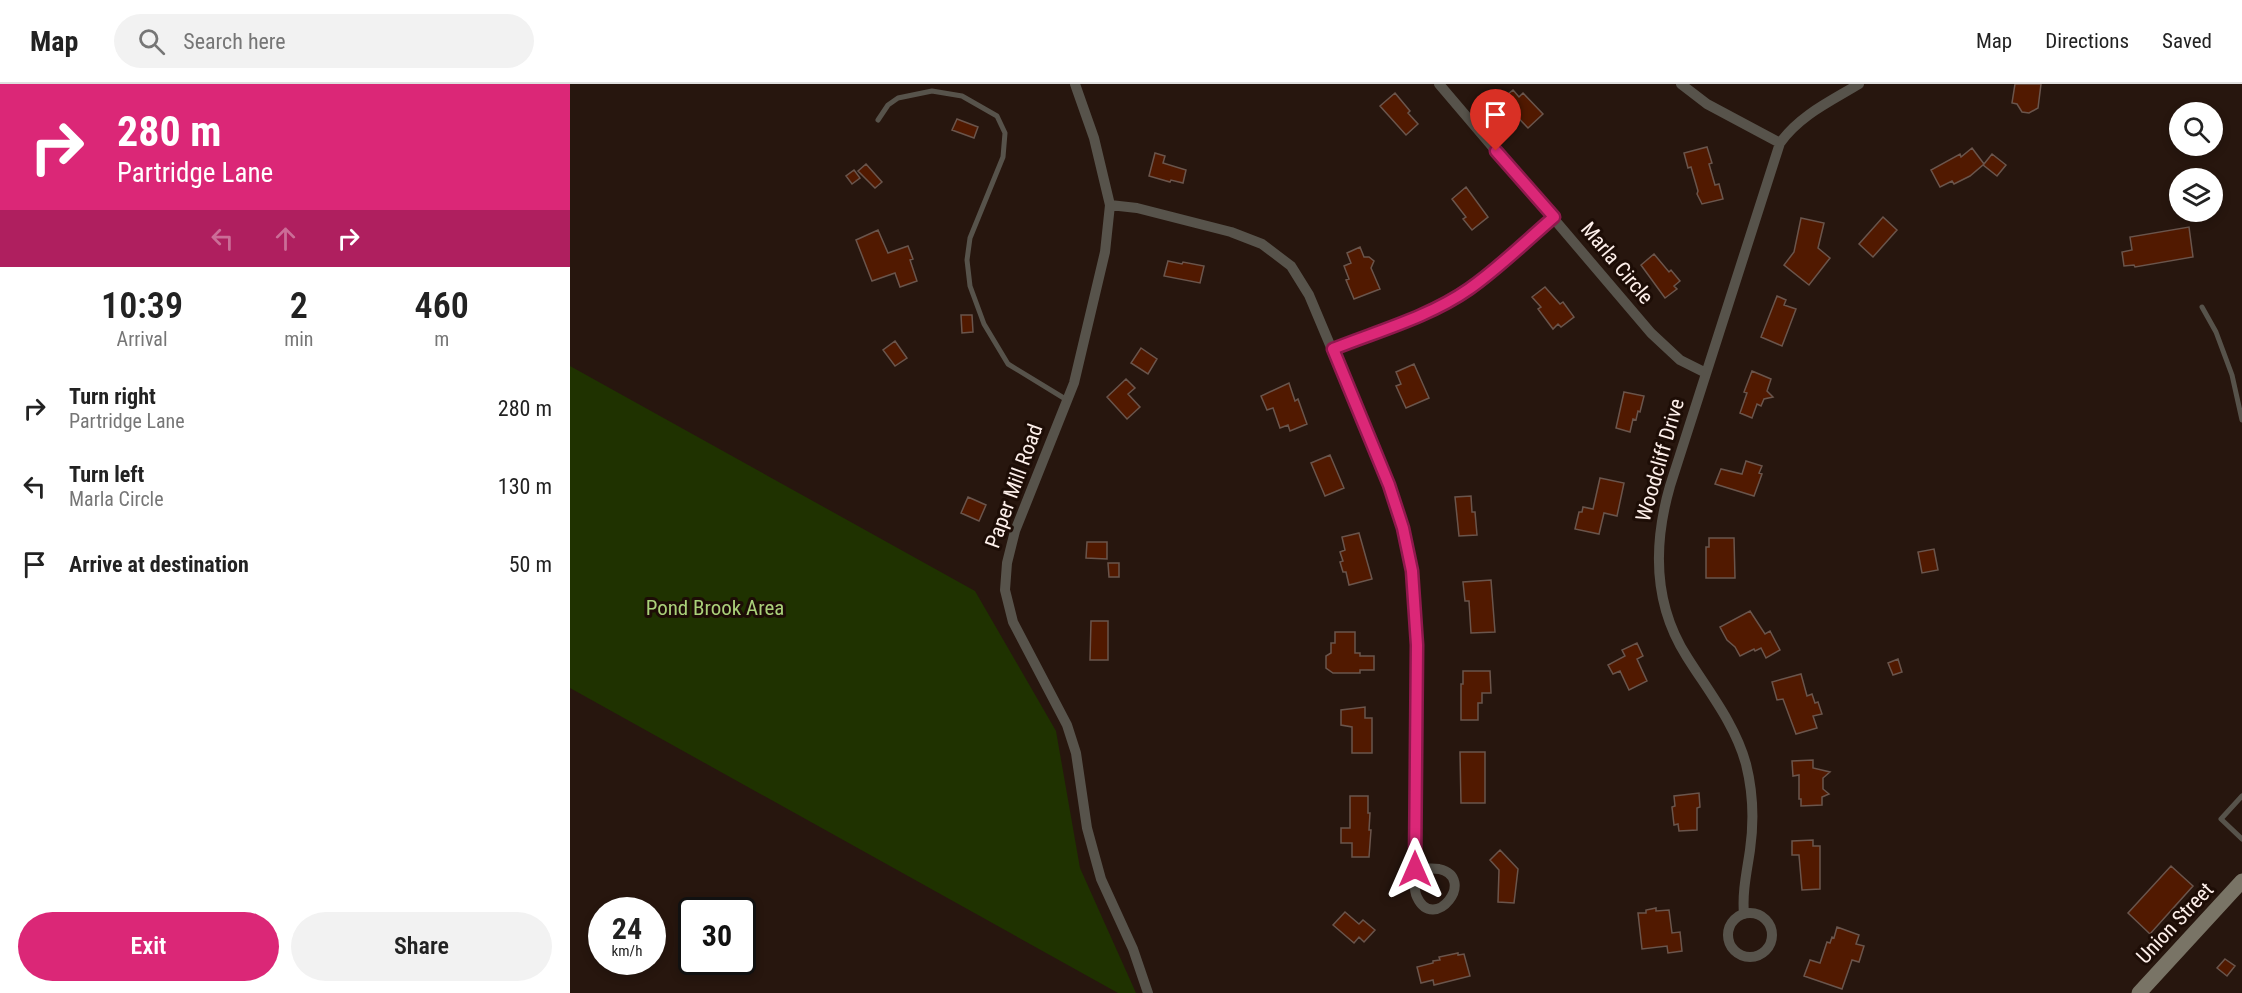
<!DOCTYPE html>
<style>
:root{--surface:#fff;--page:#f2f2f2;--text:#222;--muted:#767676;--line:#e0e0e0;--accent:#db2777}
body{margin:0;font-family:"Roboto Condensed",sans-serif;background:var(--page);color:var(--text);height:100vh;display:flex;flex-direction:column;font-size:22px;white-space:nowrap}
*{box-sizing:border-box;margin:0}
p{font-size:20px;color:var(--muted)}
.icon{flex:none;width:33px;height:33px;fill:none;stroke:currentColor;stroke-width:2;stroke-linecap:round;stroke-linejoin:round}
.map{position:relative;flex:1;overflow:hidden}
.panel{display:flex;flex-direction:column;background:var(--surface);width:570px}
.panel>*{flex:none}
.banner{background:#db2777;color:#fff;overflow:hidden}
.controls{position:absolute;left:1599px;top:18px;display:grid;gap:12px}
.controls a{display:grid;place-items:center;width:54px;height:54px;border-radius:50%;background:var(--surface);box-shadow:0 3px 9px #0003;font-size:30px}
.speed{position:absolute;left:18px;top:813px;display:flex;gap:12px;font-size:30px;font-weight:700;text-align:center}
.speed>*{display:grid;place-content:center;width:78px;height:78px;border-radius:50%;background:var(--surface);box-shadow:0 3px 9px #0003;line-height:1}
.speed small{font-size:15px;font-weight:400}
.speed .limit{border:3px solid #111;border-radius:9px;background:#fff;color:#111}
.pin{position:absolute;display:grid;place-items:center;width:51px;height:51px;color:#fff;margin:-62px -26px;border-radius:50% 50% 50% 0;rotate:-45deg;box-shadow:0 0 6px #0007}
.pin .icon{rotate:45deg}
.me{position:absolute;width:66px;margin:-33px;rotate:0deg;stroke-linejoin:round;filter:drop-shadow(0 0 4px #0008)}
.turn{display:flex;align-items:center;gap:21px;height:126px;padding:0 18px;font-size:27px}
.turn .icon{width:78px;height:78px;stroke-width:2.5}
.turn b{display:block;font-size:42px;line-height:51px}
.lanes{display:flex;align-items:center;height:57px;padding:0 18px;background:#0003;justify-content:center;gap:30px;direction:ltr}
.lanes .off{opacity:.35}
.eta{display:flex;justify-content:space-evenly;align-items:center;height:102px;text-align:center}
.eta b{font-size:36px;font-weight:600;line-height:42px}
.cta{display:flex;gap:12px;margin-top:auto;padding:12px 18px}
.cta a{flex:1;height:69px;border-radius:36px;background:var(--accent);color:#fff;font-size:24px;font-weight:600;line-height:69px;text-align:center}
.cta a+a{background:var(--page);color:var(--text)}
ul{padding:0;list-style:none}
li{display:flex;align-items:center;gap:18px;height:78px;padding:0 18px}
li div{flex:1}
li b{display:block;font-size:22px}
li em{font-style:normal}
header{display:flex;align-items:center;gap:36px;box-sizing:border-box;height:84px;padding:0 30px;background:var(--surface);border-bottom:2px solid var(--line)}
header strong{font-size:28px}
nav{display:flex;gap:33px;margin-inline-start:auto;font-size:21px}
.search{width:420px;height:54px;background:var(--page);display:flex;align-items:center;gap:15px;box-sizing:border-box;padding:0 21px;border-radius:33px;color:var(--muted);font-size:22px}
main{display:flex;flex:1;min-height:0}
.map>svg:first-child{display:block}
.green{fill:#1f3200}
.building{fill:#511900;stroke:#6a554c;stroke-width:1.5}
.lines{fill:none;stroke-linecap:round;stroke-linejoin:round}
.service{stroke:#57534b;stroke-width:5}
.minor{stroke:#57534b;stroke-width:10}
.secondary{stroke:#797466;stroke-width:15}
.route-casing{stroke:#8e194d;stroke-width:15}
.route{stroke:#db2777;stroke-width:10}
.labels{text-anchor:middle;stroke-width:6;stroke-linejoin:round;paint-order:stroke}
.street-label{font-size:21px;fill:#fef0eb;stroke:#1d0d06}
.park-label{font-size:21px;fill:#aad17a;stroke:#1d0d06}
</style>
<header>
<strong>Map</strong>
<div class="search"><svg class="icon" aria-label="search" viewBox="0 0 24 24"><circle cx="10" cy="10" r="6"/><path d="M15 15l6 6"/></svg>Search here</div>
<nav><a>Map</a><a>Directions</a><a>Saved</a></nav>
</header>
<main>
<section class="panel">
<div class="banner">
<div class="turn"><svg class="icon" aria-label="right" viewBox="0 0 24 24"><path d="M7 20v-9h11M14 6l5 5-5 5"/></svg><div><b>280 m</b>Partridge Lane</div></div>
<div class="lanes"><svg class="icon off" aria-label="left" viewBox="0 0 24 24"><path d="M17 20v-9H6M10 6l-5 5 5 5"/></svg><svg class="icon off" aria-label="ahead" viewBox="0 0 24 24"><path d="M12 20V5M6 11l6-6 6 6"/></svg><svg class="icon" aria-label="right" viewBox="0 0 24 24"><path d="M7 20v-9h11M14 6l5 5-5 5"/></svg></div>
</div>
<div class="eta">
<div><b>10:39</b><p>Arrival</p></div>
<div><b>2</b><p>min</p></div>
<div><b>460</b><p>m</p></div>
</div>
<ul>
<li><svg class="icon" aria-label="right" viewBox="0 0 24 24"><path d="M7 20v-9h11M14 6l5 5-5 5"/></svg><div><b>Turn right</b><p>Partridge Lane</p></div><em>280 m</em></li>
<li><svg class="icon" aria-label="left" viewBox="0 0 24 24"><path d="M17 20v-9H6M10 6l-5 5 5 5"/></svg><div><b>Turn left</b><p>Marla Circle</p></div><em>130 m</em></li>
<li><svg class="icon" aria-label="arrive" viewBox="0 0 24 24"><path d="M6 21V4h12l-3 4 3 4H6"/></svg><div><b>Arrive at destination</b></div><em>50 m</em></li>
</ul>
<div class="cta"><a>Exit</a><a>Share</a></div>
</section>
<div class="map">
<svg width="1672" height="909" viewBox="0 0 1672 909">
<rect width="100%" height="100%" fill="#27160e"/>
<path class="green" d="M 0,282 L 405,507 L 486,647 L 510,784 L 566,909 L 548,909 L 0,604 Z"/>
<path class="building" d="M 1445,0 L 1471,0 L 1468,24 L 1459,29 L 1452,28 L 1447,20 L 1442,19 Z
M 943,6 L 949,13 L 953,9 L 973,30 L 958,44 L 931,16 Z
M 825,9 L 840,27 L 838,29 L 848,40 L 836,51 L 810,22 Z
M 387,35 L 408,43 L 404,54 L 382,46 Z
M 1137,63 L 1142,79 L 1139,80 L 1145,101 L 1149,100 L 1153,115 L 1132,120 L 1127,110 L 1128,107 L 1121,83 L 1118,84 L 1114,69 Z
M 1402,64 L 1414,80 L 1422,70 L 1436,81 L 1427,92 L 1413,81 L 1400,92 L 1384,100 L 1382,97 L 1370,103 L 1361,86 L 1390,70 L 1391,73 Z
M 585,69 L 595,72 L 593,79 L 616,86 L 613,99 L 601,96 L 600,98 L 579,92 Z
M 296,80 L 312,98 L 305,104 L 288,87 Z
M 284,86 L 290,94 L 282,100 L 276,92 Z
M 896,103 L 918,133 L 902,146 L 893,135 L 896,133 L 882,115 Z
M 1313,133 L 1327,146 L 1303,173 L 1289,160 Z
M 1231,134 L 1254,139 L 1248,164 L 1260,174 L 1239,201 L 1214,181 L 1224,168 Z
M 1619,143 L 1623,173 L 1565,183 L 1564,181 L 1554,182 L 1552,168 L 1562,166 L 1560,153 Z
M 308,146 L 318,169 L 338,162 L 343,175 L 340,176 L 347,197 L 330,203 L 325,189 L 302,197 L 286,156 Z
M 790,163 L 794,173 L 799,173 L 804,177 L 801,184 L 810,205 L 784,215 L 776,196 L 779,195 L 774,182 L 781,179 L 777,169 Z
M 1084,170 L 1099,188 L 1101,186 L 1110,197 L 1104,202 L 1107,205 L 1095,214 L 1071,181 Z
M 598,177 L 612,180 L 613,178 L 634,182 L 630,199 L 594,192 Z
M 975,203 L 990,220 L 993,218 L 1004,233 L 991,243 L 988,240 L 983,245 L 968,225 L 971,223 L 962,213 Z
M 1207,212 L 1216,216 L 1214,221 L 1226,225 L 1212,262 L 1191,253 Z
M 391,231 L 402,231 L 403,248 L 392,249 Z
M 325,257 L 337,274 L 325,282 L 313,266 Z
M 571,264 L 587,275 L 578,290 L 561,279 Z
M 844,280 L 859,314 L 836,324 L 826,302 L 831,300 L 826,288 Z
M 1182,287 L 1201,295 L 1197,307 L 1203,313 L 1194,315 L 1191,322 L 1187,320 L 1182,334 L 1170,329 L 1177,309 L 1174,308 Z
M 556,295 L 565,304 L 558,310 L 570,323 L 557,335 L 537,313 Z
M 719,299 L 725,317 L 728,315 L 737,340 L 720,347 L 718,341 L 710,344 L 703,324 L 697,326 L 691,312 Z
M 1054,308 L 1074,312 L 1070,328 L 1068,327 L 1066,336 L 1063,335 L 1060,348 L 1046,344 Z
M 760,371 L 774,404 L 755,412 L 741,379 Z
M 1176,377 L 1192,382 L 1189,389 L 1192,390 L 1184,412 L 1145,400 L 1151,385 L 1172,390 Z
M 1030,394 L 1054,399 L 1047,432 L 1034,429 L 1029,450 L 1005,445 L 1009,428 L 1012,428 L 1013,423 L 1023,425 Z
M 901,412 L 902,428 L 905,428 L 907,451 L 889,452 L 885,413 Z
M 398,413 L 416,421 L 409,437 L 391,429 Z
M 789,449 L 802,495 L 779,501 L 776,488 L 773,488 L 770,478 L 773,477 L 770,468 L 775,466 L 772,453 Z
M 1139,454 L 1164,454 L 1165,494 L 1136,494 L 1136,463 L 1139,463 Z
M 517,458 L 537,458 L 537,475 L 516,474 Z
M 1364,465 L 1368,486 L 1352,489 L 1348,468 Z
M 538,479 L 549,479 L 549,493 L 539,493 Z
M 921,496 L 925,548 L 901,549 L 899,517 L 895,517 L 893,498 Z
M 1180,527 L 1195,550 L 1200,547 L 1210,566 L 1196,574 L 1191,564 L 1185,567 L 1184,565 L 1170,572 L 1165,563 L 1157,556 L 1150,543 Z
M 521,537 L 538,537 L 538,576 L 520,576 Z
M 765,548 L 785,548 L 785,569 L 790,569 L 790,572 L 804,572 L 804,586 L 790,586 L 790,589 L 763,589 L 756,584 L 756,572 L 761,569 L 761,559 L 765,559 Z
M 1067,559 L 1073,572 L 1067,575 L 1077,597 L 1059,606 L 1050,587 L 1043,590 L 1038,581 L 1055,572 L 1052,566 Z
M 1328,575 L 1332,588 L 1323,591 L 1318,579 Z
M 893,587 L 920,587 L 921,609 L 912,609 L 912,619 L 908,619 L 908,636 L 891,636 L 891,600 L 893,600 Z
M 1231,590 L 1237,612 L 1242,610 L 1245,619 L 1248,618 L 1252,630 L 1243,632 L 1247,644 L 1226,650 L 1213,615 L 1207,616 L 1202,598 Z
M 795,623 L 795,634 L 802,634 L 802,669 L 782,669 L 782,643 L 771,641 L 771,626 Z
M 890,668 L 915,668 L 915,719 L 891,719 Z
M 1243,676 L 1243,684 L 1260,688 L 1253,694 L 1253,705 L 1259,710 L 1252,713 L 1252,721 L 1231,722 L 1231,715 L 1229,715 L 1229,691 L 1223,692 L 1222,677 Z
M 1129,709 L 1130,723 L 1127,724 L 1127,746 L 1109,747 L 1108,740 L 1104,741 L 1102,723 L 1105,722 L 1104,712 Z
M 780,712 L 798,712 L 798,729 L 800,729 L 799,746 L 801,746 L 799,773 L 782,773 L 782,759 L 771,759 L 771,744 L 780,744 Z
M 1243,756 L 1243,762 L 1250,762 L 1250,805 L 1232,806 L 1229,771 L 1222,771 L 1222,757 Z
M 930,766 L 948,785 L 944,819 L 928,818 L 929,786 L 920,776 Z
M 1601,782 L 1623,802 L 1580,850 L 1558,829 Z
M 1086,824 L 1086,827 L 1099,826 L 1102,849 L 1110,848 L 1112,867 L 1098,869 L 1097,862 L 1072,865 L 1068,829 L 1076,829 L 1076,826 Z
M 775,828 L 789,840 L 793,836 L 805,846 L 794,858 L 789,853 L 784,859 L 763,841 Z
M 1267,843 L 1289,851 L 1286,860 L 1294,862 L 1289,878 L 1282,876 L 1272,905 L 1234,892 L 1240,876 L 1250,879 L 1257,858 L 1260,859 L 1262,853 L 1264,854 Z
M 888,869 L 888,871 L 894,870 L 900,892 L 864,901 L 863,896 L 851,899 L 847,883 L 863,879 L 863,877 L 870,876 L 869,873 Z
M 1655,875 L 1665,882 L 1657,892 L 1647,884 Z"/>
<g class="lines">
<path class="service" d="M 308,36 L 318,21 L 328,14 L 362,7 L 392,12 L 427,32 L 435,49 L 433,73 L 400,154 L 397,176 L 400,202 L 414,240 L 438,280 L 497,316
M 1632,223 L 1646,248 L 1662,291 L 1672,336
M 1672,712 L 1651,735 L 1672,755"/>
<path class="minor" d="M 505,0 L 524,54 L 540,121 L 535,168 L 504,299 L 445,447 L 437,479 L 435,506 L 443,538 L 497,641 L 506,669 L 517,744 L 531,795 L 563,865 L 578,909
M 869,0 L 1081,249 L 1110,276 L 1136,289
M 1111,0 L 1137,20 L 1210,59
M 540,121 L 567,124 L 661,148 L 692,160 L 721,182 L 739,211 L 819,401 L 833,443 L 842,487 L 847,561 L 845,785 C 845,793 843,805 847,813 C 864,850 908,794 869,785 C 862,784 853,785 845,785
M 763,265 C 804,249 849,236 887,213 C 922,191 952,160 984,133
M1158 851a22 22 0 1 1 44 0a22 22 0 1 1-44 0Z
M 1174,830 C 1172,808 1177,787 1180,766 C 1184,738 1183,708 1176,680 C 1165,640 1139,608 1117,573 C 1083,520 1083,461 1100,402 L 1210,59 C 1230,31 1261,17 1289,0"/>
<path class="secondary" d="M 1569,909 L 1672,797"/>
</g>
<g class="lines">
<defs>
<path id="route" d="M 845,785 L 847,561 L 842,487 L 833,444 L 819,401 L 763,265 C 808,247 859,233 899,205 C 929,184 956,157 984,133 L 926,67"/>
</defs>
<use href="#route" class="route-casing"/>
<use href="#route" class="route"/>
</g>
<g class="labels">
<g class="street-label">
<text transform="translate(1047 179) rotate(50)" y="7">Marla Circle</text>
<text transform="translate(1090 376) rotate(-74)" y="7">Woodcliff Drive</text>
<text transform="translate(444 402) rotate(-70)" y="7">Paper Mill Road</text>
<text transform="translate(1605 839) rotate(-47)" y="7">Union Street</text>
</g>
<g class="park-label">
<text x="145" y="531">Pond Brook Area</text>
</g>
</g>
</svg>
<div class="controls">
<a><svg class="icon" aria-label="search" viewBox="0 0 24 24"><circle cx="10" cy="10" r="6"/><path d="M15 15l6 6"/></svg></a>
<a><svg class="icon" aria-label="layers" viewBox="0 0 24 24"><path d="M12 4l9 5-9 5-9-5zM3 14l9 5 9-5"/></svg></a>
</div>
<div class="speed"><div>24<small>km/h</small></div><div class="limit">30</div></div>
<div class="pin" style="left:926px;top:67px;background:#d93025"><svg class="icon" aria-label="arrive" viewBox="0 0 24 24"><path d="M6 21V4h12l-3 4 3 4H6"/></svg></div>
<svg class="me" style="left:845px;top:785px" viewBox="-20 -20 40 40"><path d="M0-17L14 15 0 8-14 15z" fill="#db2777" stroke="#fff" stroke-width="4"/></svg>
</div>
</main>
